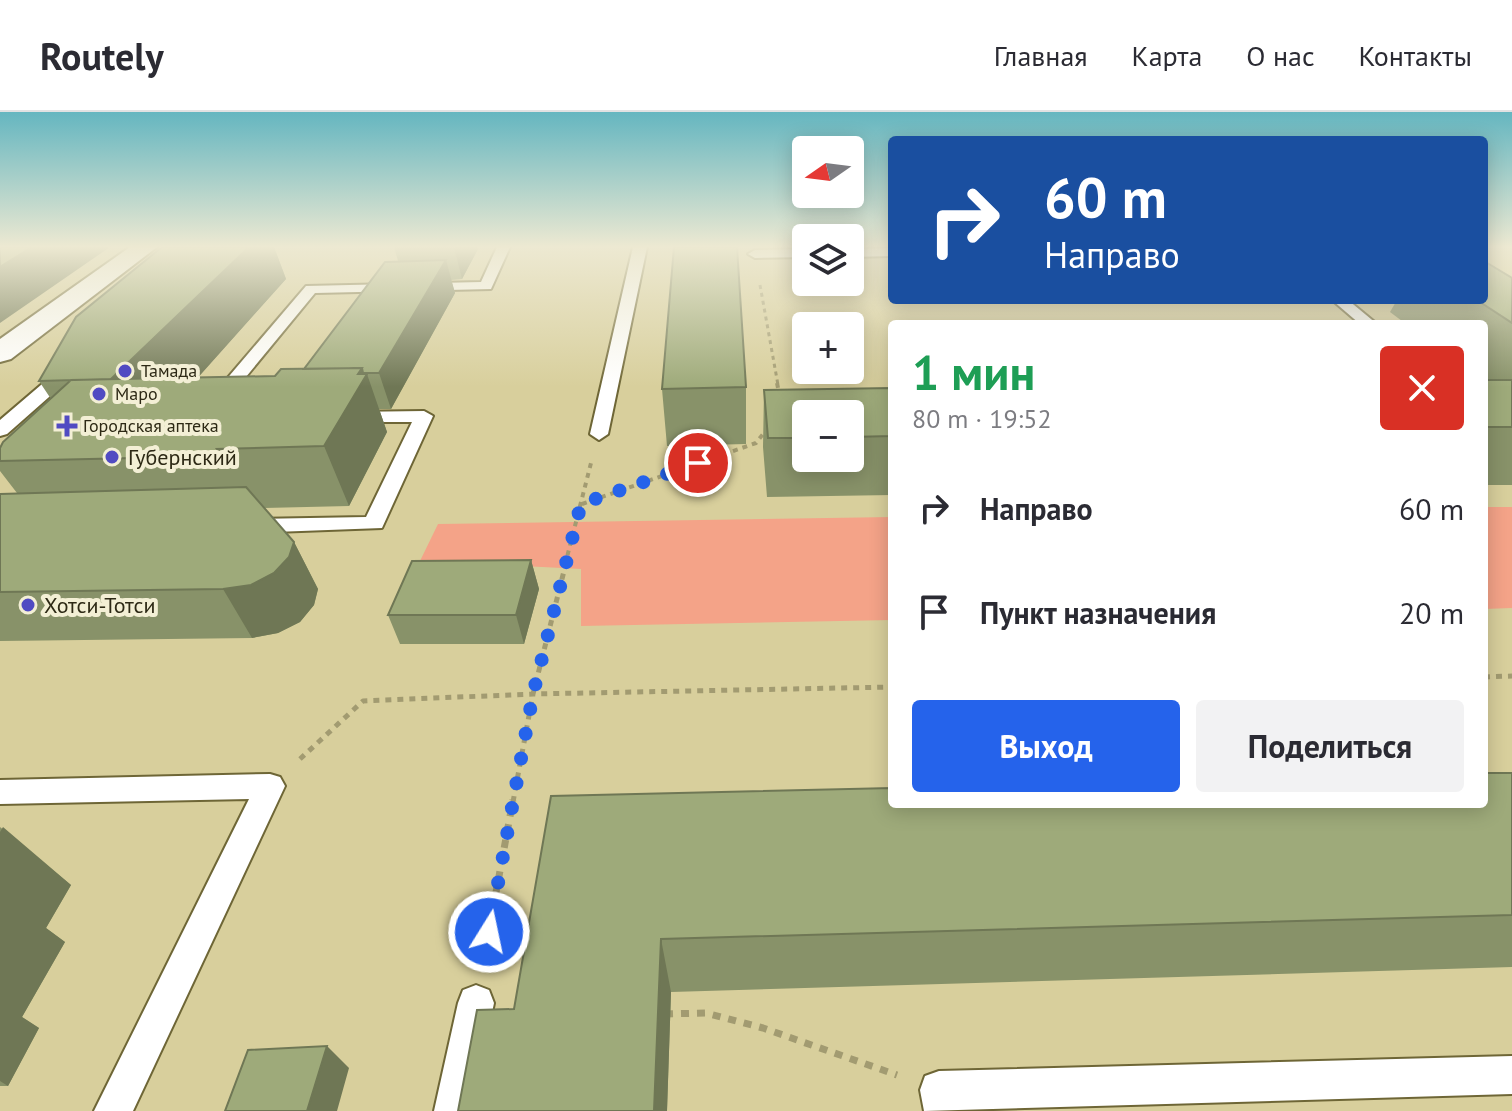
<!DOCTYPE html>
<html lang="ru">
<meta charset="utf-8">
<style>
:root{--surface:#fff;--page:#f2f2f3;--text:#2b2b33;--muted:#7c7c81;--line:#e1e1e2;--accent:#2563eb}
body{margin:0;font-family:"PT Sans",sans-serif;background:var(--page);color:var(--text);height:100vh;display:flex;flex-direction:column;font-size:30px;white-space:nowrap}
*{box-sizing:border-box;margin:0}
p{font-size:26px;color:var(--muted)}
.icon{flex:none;width:44px;height:44px;fill:none;stroke:currentColor;stroke-width:2;stroke-linecap:round;stroke-linejoin:round}
.map{position:relative;flex:1;overflow:hidden}
.details{position:absolute;left:888px;top:208px;width:600px;height:488px;display:flex;flex-direction:column;background:var(--surface);border-radius:8px;box-shadow:0 4px 20px #0003}
.details>*{flex:none}
.guide{position:absolute;left:888px;top:24px;width:600px;height:168px;border-radius:8px;box-shadow:0 4px 20px #0003;background:#1a4fa0;color:#fff;overflow:hidden}
.needle{width:52px;rotate:256deg}
.fabs{position:absolute;left:792px;top:24px;display:grid;gap:16px}
.fabs a{display:grid;place-items:center;width:72px;height:72px;border-radius:8px;background:var(--surface);box-shadow:0 4px 20px #0003;font-size:40px}
.pin{position:absolute;display:grid;place-items:center;width:68px;height:68px;color:#fff;margin:-34px;border:4px solid #fff;border-radius:50%;box-shadow:0 2px 8px #0007}
.me{position:absolute;width:88px;margin:-44px;rotate:10deg;stroke-linejoin:round;filter:drop-shadow(0 0 6px #0008)}
.turn{display:flex;align-items:center;gap:28px;height:168px;padding:0 24px;font-size:36px}
.turn .icon{width:104px;height:104px;stroke-width:2.5}
.turn b{display:block;font-size:56px;line-height:68px}
.round{display:grid;place-items:center;flex:none;width:84px;height:84px;border-radius:8px;background:var(--page)}
.overview{display:flex;align-items:center;justify-content:space-between;height:136px;padding:0 24px}
h1{font-size:48px;font-weight:600;line-height:60px;color:#1e9e55}
.button{display:flex;gap:16px;margin-top:auto;padding:16px 24px}
.button a{flex:1;height:92px;border-radius:8px;background:var(--accent);color:#fff;font-size:32px;font-weight:600;line-height:92px;text-align:center}
.button a+a{background:var(--page);color:var(--text)}
ul{padding:0;list-style:none}
li{display:flex;align-items:center;gap:24px;height:104px;padding:0 24px}
li div{flex:1}
li b{display:block;font-size:30px}
li em{font-style:normal}
header{display:flex;align-items:center;gap:48px;box-sizing:border-box;height:112px;padding:0 40px;background:var(--surface);border-bottom:2px solid var(--line)}
header strong{font-size:38px}
nav{display:flex;gap:44px;margin-inline-start:auto;font-size:28px}
.map>svg:first-child{display:block}
.green{fill:#f4a388}
.lines{fill:none;stroke-linecap:round;stroke-linejoin:round}
.service-casing{stroke:#6e6636;stroke-width:4}
.minor-casing{stroke:#6e6636;stroke-width:4}
.path-far3{stroke:#a29b71;stroke-width:3;stroke-dasharray:4 4;stroke-linecap:butt}
.path-far2{stroke:#a29b71;stroke-width:4;stroke-dasharray:5 5;stroke-linecap:butt}
.path-far1{stroke:#a29b71;stroke-width:5;stroke-dasharray:6 6;stroke-linecap:butt}
.path{stroke:#a29b71;stroke-width:7;stroke-dasharray:8 8;stroke-linecap:butt}
.service{fill:#fff;fill-rule:evenodd}
.minor{fill:#fff;fill-rule:evenodd}
.wall{fill:#889269;fill-rule:evenodd}
.shaded-wall{fill:#6f7755}
.building{fill:#9eaa7a;stroke:#6f7755;stroke-width:2}
.route{stroke:#2563eb;stroke-width:14;stroke-dasharray:0 25.2}
.poi-dot{fill:#514bc2;stroke:#f3efd5;stroke-width:3}
.labels{text-anchor:middle;stroke-width:8;stroke-linejoin:round;paint-order:stroke}
.far-poi-label{font-size:18px;fill:#2d2915;stroke:#f3efd5;text-anchor:start}
.poi-label{font-size:22px;fill:#2d2915;stroke:#f3efd5;text-anchor:start}
</style>
<header>
<strong>Routely</strong>
<nav><a>Главная</a><a>Карта</a><a>О нас</a><a>Контакты</a></nav>
</header>
<div class="map">
<svg width="1512" height="999" viewBox="0 0 1512 999">
<rect width="100%" height="100%" fill="#d8cf9c"/>
<path class="green" d="M 1484,395 L 1512,395 L 1512,496 L 1484,497 Z
M 892,405 L 892,508 L 581,514 L 581,457 L 420,449 L 438,412 Z"/>
<g class="lines">
<defs>
<path id="service" d="M 497,135 L 510,135 L 491,177 L 315,181 L 222,294 L 210,294 L 207,290 L 306,174 L 481,170 Z
M 633,135 L 647,135 L 608,322 L 599,328 L 590,322 Z
M 892,136 L 892,144 L 850,145 L 850,137 Z
M 806,137 L 806,145 L 755,146 L 748,142 L 755,138 Z
M 1332,188 L 1348,188 L 1377,212 L 1360,212 Z
M 68,254 L 74,255 L 76,259 L 74,263 L 7,322 L 0,324 L 0,308 L 62,255 Z
M 424,299 L 433,304 L 382,416 L 248,421 L 237,414 L 248,407 L 366,405 L 412,310 L 348,310 L 339,305 L 348,300 Z
M 270,662 L 280,665 L 285,674 L 133,999 L 94,999 L 249,687 L 0,692 L 0,668 Z
M 476,873 L 489,878 L 494,891 L 472,999 L 434,999 L 458,891 L 463,878 Z
M 1512,944 L 1512,982 L 924,999 L 920,978 L 925,964 L 939,959 Z"/>
<path id="minor" d="M 130,135 L 157,135 L 11,247 L 0,250 L 0,227 Z"/>
</defs>
<use href="#service" class="service-casing"/>
<use href="#minor" class="minor-casing"/>
<path class="path-far3" d="M 760,173 L 778,273"/>
<path class="path-far2" d="M 777,271 L 779,281
M 582,392 L 756,331 L 767,317
M 565,453 L 591,351"/>
<path class="path-far1" d="M 1484,565 L 1512,564
M 300,647 L 363,589 L 533,582 L 892,575
M 513,690 L 533,582 L 566,451"/>
<path class="path" d="M 484,846 L 513,688
M 665,902 L 706,901 L 763,916 L 897,963"/>
<use href="#service" class="service"/>
<use href="#minor" class="minor"/>
</g>
<path class="wall" d="M 162,135 L 274,135 L 286,167 L 197,266 L 275,264 L 304,257 L 398,149 L 394,135 L 477,135 L 478,137 L 462,167 L 451,168 L 455,181 L 391,297 L 379,297 L 387,320 L 349,394 L 264,396 L 294,430 L 318,477 L 314,493 L 300,510 L 278,521 L 252,526 L 0,529 L 0,382 L 17,381 L 0,359 L 0,336 L 51,287 L 39,269 Z
M 1512,166 L 1512,373 L 1484,373 L 1484,212 L 1406,212 L 1390,200 L 1397,188 L 1484,188 Z
M 746,275 L 746,332 L 667,334 L 662,277 Z
M 892,276 L 892,383 L 767,385 L 763,335 L 764,278 ZM 806,302 L 850,302 L 850,346 L 806,346 Z
M 531,448 L 539,477 L 524,532 L 400,532 L 388,503 Z
M 1512,661 L 1512,855 L 671,880 L 667,999 L 458,999 L 514,897 L 551,684 Z
M 0,715 L 71,773 L 46,816 L 65,830 L 22,905 L 39,916 L 8,974 L 0,974 Z"/>
<path class="shaded-wall" d="M 32,135 L 110,135 L 0,211 L 0,155 Z
M 249,135 L 274,135 L 286,167 L 145,325 L 111,267 Z
M 454,135 L 477,135 L 478,137 L 462,167 Z
M 446,148 L 455,181 L 391,297 L 379,261 Z
M 362,256 L 365,265 L 367,262 L 387,320 L 349,394 L 324,334 Z
M 294,430 L 318,477 L 314,493 L 300,510 L 278,521 L 252,526 L 223,477 Z
M 531,448 L 539,477 L 524,532 L 516,503 Z
M 3,715 L 71,773 L 46,816 L 65,830 L 22,905 L 39,916 L 8,974 L 0,969 L 0,720 Z
M 661,827 L 671,880 L 667,999 L 654,999 Z
M 327,934 L 349,956 L 337,999 L 307,999 Z"/>
<path class="building" d="M 0,135 L 32,135 L 0,155 Z
M 162,135 L 249,135 L 111,267 L 39,269 L 76,205 Z
M 674,135 L 737,135 L 746,275 L 662,277 Z
M 446,148 L 379,261 L 363,261 L 362,256 L 304,257 L 385,150 Z
M 1484,149 L 1512,166 L 1512,211 L 1477,188 L 1484,188 Z
M 362,256 L 358,262 L 367,262 L 324,334 L 217,337 L 223,344 L 0,349 L 0,336 L 3,330 L 71,268 L 275,264 L 281,257 Z
M 1484,268 L 1512,268 L 1512,315 L 1484,315 Z
M 892,276 L 892,324 L 850,325 L 850,302 L 806,302 L 806,326 L 768,326 L 764,278 Z
M 246,375 L 294,430 L 289,445 L 274,461 L 251,473 L 223,477 L 0,480 L 0,382 Z
M 531,448 L 516,503 L 388,503 L 412,449 Z
M 1484,661 L 1512,661 L 1512,803 L 661,827 L 654,999 L 458,999 L 477,898 L 514,897 L 551,684 L 892,676 L 892,692 L 1484,692 Z
M 327,934 L 307,999 L 225,999 L 248,938 Z"/>
<linearGradient id="sky" x2="0" y2="1"><stop stop-color="#65b6c0"/><stop offset="0.49" stop-color="#ede9d2"/><stop offset="1" stop-color="#ede9d2" stop-opacity="0"/></linearGradient>
<rect width="1512" height="275" fill="url(#sky)"/>
<g class="lines">
<path class="route" d="M 489,820 L 533,582 L 581,392 L 698,351"/>
</g>
<g class="poi-dot">
<circle cx="125" cy="259" r="8"/>
<circle cx="99" cy="282" r="8"/>
<path d="M63 302h8v8h8v8h-8v8h-8v-8h-8v-8h8z"/>
<circle cx="112" cy="345" r="8"/>
<circle cx="28" cy="493" r="8"/>
</g>
<g class="labels">
<g class="far-poi-label">
<text x="141" y="265">Тамада</text>
<text x="115" y="288">Маро</text>
<text x="83" y="320">Городская аптека</text>
</g>
<g class="poi-label">
<text x="128" y="353">Губернский</text>
<text x="44" y="501">Хотси-Тотси</text>
</g>
</g>
</svg>
<div class="fabs">
<a><svg class="needle" viewBox="-14 -14 28 28"><path d="M0-13l5 13h-10z" fill="#e53935"/><path d="M0 13l5-13h-10z" fill="#7c7c81"/></svg></a>
<a><svg class="icon" aria-label="layers" viewBox="0 0 24 24"><path d="M12 4l9 5-9 5-9-5zM3 14l9 5 9-5"/></svg></a>
<a>+</a>
<a>−</a>
</div>
<div class="pin" style="left:698px;top:351px;background:#d93025"><svg class="icon" aria-label="arrive" viewBox="0 0 24 24"><path d="M6 21V4h12l-3 4 3 4H6"/></svg></div>
<svg class="me" style="left:489px;top:820px" viewBox="-20 -20 40 40"><circle r="17" fill="#2563eb" stroke="#fff" stroke-width="3"/><path d="M0-11L8 9 0 5-8 9z" fill="#fff"/></svg>
<div class="guide">
<div class="turn"><svg class="icon" aria-label="right" viewBox="0 0 24 24"><path d="M7 20v-9h11M14 6l5 5-5 5"/></svg><div><b>60 m</b>Направо</div></div>
</div>
<section class="details">
<div class="overview"><div><h1>1 мин</h1><p>80 m · 19:52</p></div><a class="round" style="background:#d93025;color:#fff"><svg class="icon" aria-label="close" viewBox="0 0 24 24"><path d="M6 6l12 12M18 6L6 18"/></svg></a></div>
<ul>
<li><svg class="icon" aria-label="right" viewBox="0 0 24 24"><path d="M7 20v-9h11M14 6l5 5-5 5"/></svg><div><b>Направо</b></div><em>60 m</em></li>
<li><svg class="icon" aria-label="arrive" viewBox="0 0 24 24"><path d="M6 21V4h12l-3 4 3 4H6"/></svg><div><b>Пункт назначения</b></div><em>20 m</em></li>
</ul>
<div class="button"><a>Выход</a><a>Поделиться</a></div>
</section>
</div>
